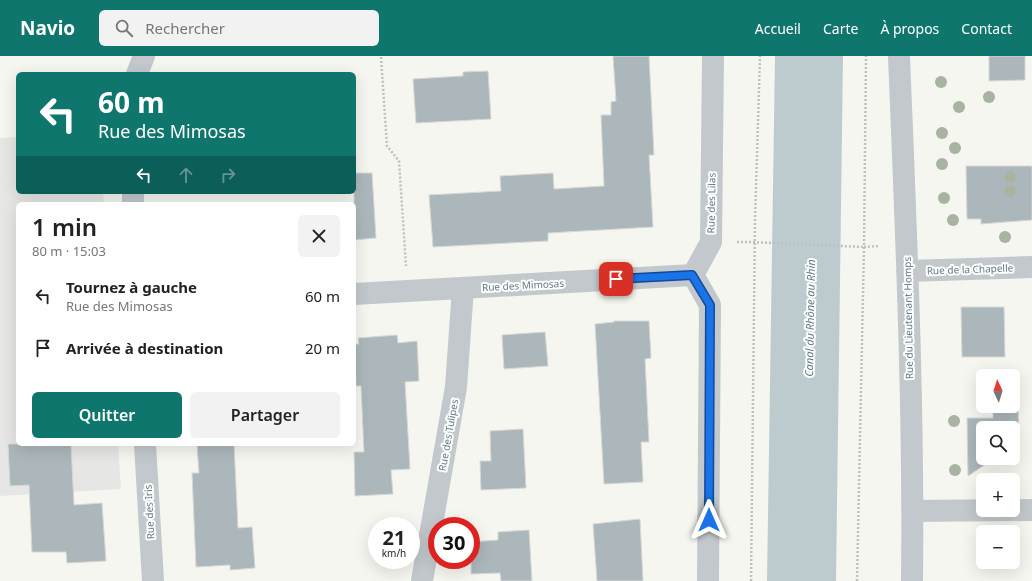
<!DOCTYPE html>
<html lang="fr">
<meta charset="utf-8">
<style>
:root{--surface:#fff;--page:#f2f2f2;--text:#222;--muted:#767676;--accent:#0f766e}
body{margin:0;font-family:"Noto Sans",sans-serif;background:var(--page);color:var(--text);height:100vh;display:flex;flex-direction:column;font-size:15px;white-space:nowrap}
*{box-sizing:border-box;margin:0}
p{font-size:13px;color:var(--muted)}
.icon{flex:none;width:22px;height:22px;fill:none;stroke:currentColor;stroke-width:2;stroke-linecap:round;stroke-linejoin:round}
.map{position:relative;flex:1;overflow:hidden}
.drawer{position:absolute;left:16px;top:146px;width:340px;height:244px;display:flex;flex-direction:column;background:var(--surface);border-radius:6px;box-shadow:0 4px 16px #0002}
.drawer>*{flex:none}
.hud{position:absolute;left:16px;top:16px;width:340px;height:122px;border-radius:6px;box-shadow:0 4px 16px #0002;background:#0f766e;color:#fff;overflow:hidden}
.needle{width:26px;rotate:356deg}
.controls{position:absolute;left:976px;top:313px;display:grid;gap:8px}
.controls a{display:grid;place-items:center;width:44px;height:44px;border-radius:6px;background:var(--surface);box-shadow:0 4px 16px #0002;font-size:20px}
.speed{position:absolute;left:368px;top:461px;display:flex;gap:8px;font-size:20px;font-weight:700;text-align:center}
.speed>*{display:grid;place-content:center;width:52px;height:52px;border-radius:50%;background:var(--surface);box-shadow:0 4px 16px #0002;line-height:1}
.speed small{font-size:10px;font-weight:400}
.speed .limit{border:6px solid #d22;background:#fff;color:#111}
.pin{position:absolute;display:grid;place-items:center;width:34px;height:34px;color:#fff;margin:-17px;border-radius:8px;box-shadow:0 2px 6px #0006}
.me{position:absolute;width:44px;margin:-22px;rotate:0deg;stroke-linejoin:round;filter:drop-shadow(0 0 3px #0008)}
.turn{display:flex;align-items:center;gap:14px;height:84px;padding:0 16px;font-size:18px}
.turn .icon{width:52px;height:52px;stroke-width:2.5}
.turn b{display:block;font-size:28px;line-height:34px}
.lanes{display:flex;align-items:center;height:38px;padding:0 16px;background:#0003;justify-content:center;gap:20px;direction:ltr}
.lanes .off{opacity:.35}
.round{display:grid;place-items:center;flex:none;width:42px;height:42px;border-radius:6px;background:var(--page)}
.head{display:flex;align-items:center;justify-content:space-between;height:68px;padding:0 16px}
h1{font-size:24px;font-weight:600;line-height:30px}
.action{display:flex;gap:8px;margin-top:auto;padding:8px 16px}
.action a{flex:1;height:46px;border-radius:6px;background:var(--accent);color:#fff;font-size:16px;font-weight:600;line-height:46px;text-align:center}
.action a+a{background:var(--page);color:var(--text)}
ul{padding:0;list-style:none}
li{display:flex;align-items:center;gap:12px;height:52px;padding:0 16px}
li div{flex:1}
li b{display:block;font-size:15px}
li em{font-style:normal}
header{display:flex;align-items:center;gap:24px;box-sizing:border-box;height:56px;padding:0 20px;background:var(--accent);color:#fff}
header strong{font-size:19px}
nav{display:flex;gap:22px;margin-inline-start:auto;font-size:14px}
.search{width:280px;height:36px;background:var(--page);display:flex;align-items:center;gap:10px;box-sizing:border-box;padding:0 14px;border-radius:6px;color:var(--muted);font-size:15px}
.map>svg:first-child{display:block}
.built{fill:#e6e7e5}
.water{fill:#bdcbcf}
.building{fill:#acb7bb;stroke:#d7d7d4}
.lines{fill:none;stroke-linecap:round;stroke-linejoin:round}
.path{stroke:#bec1c3;stroke-width:2.5;stroke-dasharray:2 2;stroke-linecap:butt}
.minor{stroke:#c2c8cb;stroke-width:22}
.path-bridge{stroke:#bec1c3;stroke-width:2.5;stroke-dasharray:2 2;stroke-linecap:butt}
.tree{fill:#a8b3a2}
.route-casing{stroke:#114b97;stroke-width:10}
.route{stroke:#1a73e8;stroke-width:7}
.labels{text-anchor:middle;stroke-width:4;stroke-linejoin:round;paint-order:stroke}
.street-label{font-size:10px;fill:#617886;stroke:#fff}
.water-label{font-size:11px;font-style:italic;fill:#5d7b83;stroke:#fff}
</style>
<header>
<strong>Navio</strong>
<div class="search"><svg class="icon" aria-label="search" viewBox="0 0 24 24"><circle cx="10" cy="10" r="6"/><path d="M15 15l6 6"/></svg>Rechercher</div>
<nav><a>Accueil</a><a>Carte</a><a>À propos</a><a>Contact</a></nav>
</header>
<div class="map">
<svg width="1032" height="525" viewBox="0 0 1032 525">
<rect width="100%" height="100%" fill="#f6f6f1"/>
<path class="built" d="M 18,81 L 18,136 L 103,136 L 104,148 L 18,148 L 18,388 L 118,388 L 121,433 L 0,440 L 0,82 Z"/>
<path class="water" d="M 775,0 L 843,0 L 836,525 L 767,525 Z"/>
<path class="building" d="M 613,0 L 649,0 L 654,99 L 649,99 L 653,171 L 548,177 L 548,185 L 433,191 L 429,139 L 501,135 L 500,120 L 553,117 L 554,133 L 604,130 L 601,59 L 611,59 L 611,46 L 616,45 Z
M 989,0 L 1025,0 L 1025,24 L 989,25 Z
M 488,15 L 491,63 L 416,67 L 413,23 L 463,20 L 463,16 Z
M 966,110 L 1032,110 L 1032,164 L 981,168 L 981,163 L 967,163 Z
M 354,117 L 372,117 L 376,182 L 354,184 Z
M 961,251 L 1004,251 L 1005,301 L 962,301 Z
M 614,265 L 649,265 L 651,302 L 645,303 L 649,386 L 641,386 L 643,426 L 604,428 L 595,268 L 614,266 Z
M 545,276 L 548,310 L 504,313 L 502,279 Z
M 397,279 L 398,287 L 417,285 L 419,325 L 405,326 L 410,413 L 391,414 L 393,438 L 355,440 L 354,396 L 364,396 L 361,330 L 356,330 L 354,288 L 359,288 L 358,282 Z
M 993,350 L 1018,350 L 1019,375 L 1013,375 L 1013,372 L 983,372 L 983,402 L 1006,402 L 1006,408 L 986,408 L 968,420 L 967,362 L 993,362 Z
M 523,373 L 526,432 L 481,434 L 480,405 L 491,405 L 490,375 Z
M 8,388 L 71,388 L 74,449 L 102,447 L 106,505 L 67,507 L 66,496 L 32,496 L 29,429 L 10,430 Z
M 234,388 L 238,472 L 252,471 L 255,512 L 230,514 L 230,509 L 196,511 L 192,417 L 199,417 L 197,389 Z
M 640,463 L 643,525 L 597,525 L 593,468 Z
M 529,474 L 532,525 L 501,525 L 500,517 L 471,518 L 471,486 L 498,484 L 498,476 Z"/>
<g class="lines">
<path class="path" d="M 381,1 L 387,90 L 399,105 L 406,210
M 737,186 L 749,186
M 864,191 L 880,190
M 751,525 L 755,164 L 760,0
M 857,525 L 864,191 L 866,0"/>
<path class="minor" d="M 899,0 C 906,175 914,350 912,525
M 137,18 L 144,0
M 133,136 L 133,148
M 907,215 L 1032,211
M 693,219 L 710,249 L 708,525
M 693,219 L 711,186 L 713,0
M 354,238 L 693,219
M 145,388 L 153,525
M 913,455 L 1032,454
M 422,525 L 456,331 L 463,232"/>
<path class="path-bridge" d="M 749,186 L 864,191"/>
</g>
<g class="tree">
<circle cx="941" cy="26" r="6"/>
<circle cx="989" cy="41" r="6"/>
<circle cx="959" cy="51" r="6"/>
<circle cx="942" cy="77" r="6"/>
<circle cx="955" cy="92" r="6"/>
<circle cx="942" cy="108" r="6"/>
<circle cx="1010" cy="121" r="6"/>
<circle cx="1010" cy="135" r="6"/>
<circle cx="944" cy="142" r="6"/>
<circle cx="953" cy="164" r="6"/>
<circle cx="1005" cy="181" r="6"/>
<circle cx="954" cy="365" r="6"/>
<circle cx="955" cy="414" r="6"/>
</g>
<g class="lines">
<defs>
<path id="route" d="M 616,223 L 692,219 L 710,249 L 709,464"/>
</defs>
<use href="#route" class="route-casing"/>
<use href="#route" class="route"/>
</g>
<g class="labels">
<g class="street-label">
<text transform="translate(711 147) rotate(-89)" y="4">Rue des Lilas</text>
<text transform="translate(970 213) rotate(-2)" y="4">Rue de la Chapelle</text>
<text transform="translate(523 229) rotate(-3)" y="4">Rue des Mimosas</text>
<text transform="translate(908 262) rotate(-91)" y="4">Rue du Lieutenant Homps</text>
<text transform="translate(448 379) rotate(-80)" y="4">Rue des Tulipes</text>
<text transform="translate(149 456) rotate(-93)" y="4">Rue des Iris</text>
</g>
<g class="water-label">
<text transform="translate(810 262) rotate(-89)" y="4">Canal du Rhône au Rhin</text>
</g>
</g>
</svg>
<div class="controls">
<a><svg class="needle" viewBox="-14 -14 28 28"><path d="M0-13l5 13h-10z" fill="#e53935"/><path d="M0 13l5-13h-10z" fill="#767676"/></svg></a>
<a><svg class="icon" aria-label="search" viewBox="0 0 24 24"><circle cx="10" cy="10" r="6"/><path d="M15 15l6 6"/></svg></a>
<a>+</a>
<a>−</a>
</div>
<div class="speed"><div>21<small>km/h</small></div><div class="limit">30</div></div>
<div class="pin" style="left:616px;top:223px;background:#d93025"><svg class="icon" aria-label="arrive" viewBox="0 0 24 24"><path d="M6 21V4h12l-3 4 3 4H6"/></svg></div>
<svg class="me" style="left:709px;top:464px" viewBox="-20 -20 40 40"><path d="M0-17L14 15 0 8-14 15z" fill="#1a73e8" stroke="#fff" stroke-width="4"/></svg>
<div class="hud">
<div class="turn"><svg class="icon" aria-label="left" viewBox="0 0 24 24"><path d="M17 20v-9H6M10 6l-5 5 5 5"/></svg><div><b>60 m</b>Rue des Mimosas</div></div>
<div class="lanes"><svg class="icon" aria-label="left" viewBox="0 0 24 24"><path d="M17 20v-9H6M10 6l-5 5 5 5"/></svg><svg class="icon off" aria-label="ahead" viewBox="0 0 24 24"><path d="M12 20V5M6 11l6-6 6 6"/></svg><svg class="icon off" aria-label="right" viewBox="0 0 24 24"><path d="M7 20v-9h11M14 6l5 5-5 5"/></svg></div>
</div>
<section class="drawer">
<div class="head"><div><h1>1 min</h1><p>80 m · 15:03</p></div><a class="round"><svg class="icon" aria-label="close" viewBox="0 0 24 24"><path d="M6 6l12 12M18 6L6 18"/></svg></a></div>
<ul>
<li><svg class="icon" aria-label="left" viewBox="0 0 24 24"><path d="M17 20v-9H6M10 6l-5 5 5 5"/></svg><div><b>Tournez à gauche</b><p>Rue des Mimosas</p></div><em>60 m</em></li>
<li><svg class="icon" aria-label="arrive" viewBox="0 0 24 24"><path d="M6 21V4h12l-3 4 3 4H6"/></svg><div><b>Arrivée à destination</b></div><em>20 m</em></li>
</ul>
<div class="action"><a>Quitter</a><a>Partager</a></div>
</section>
</div>
